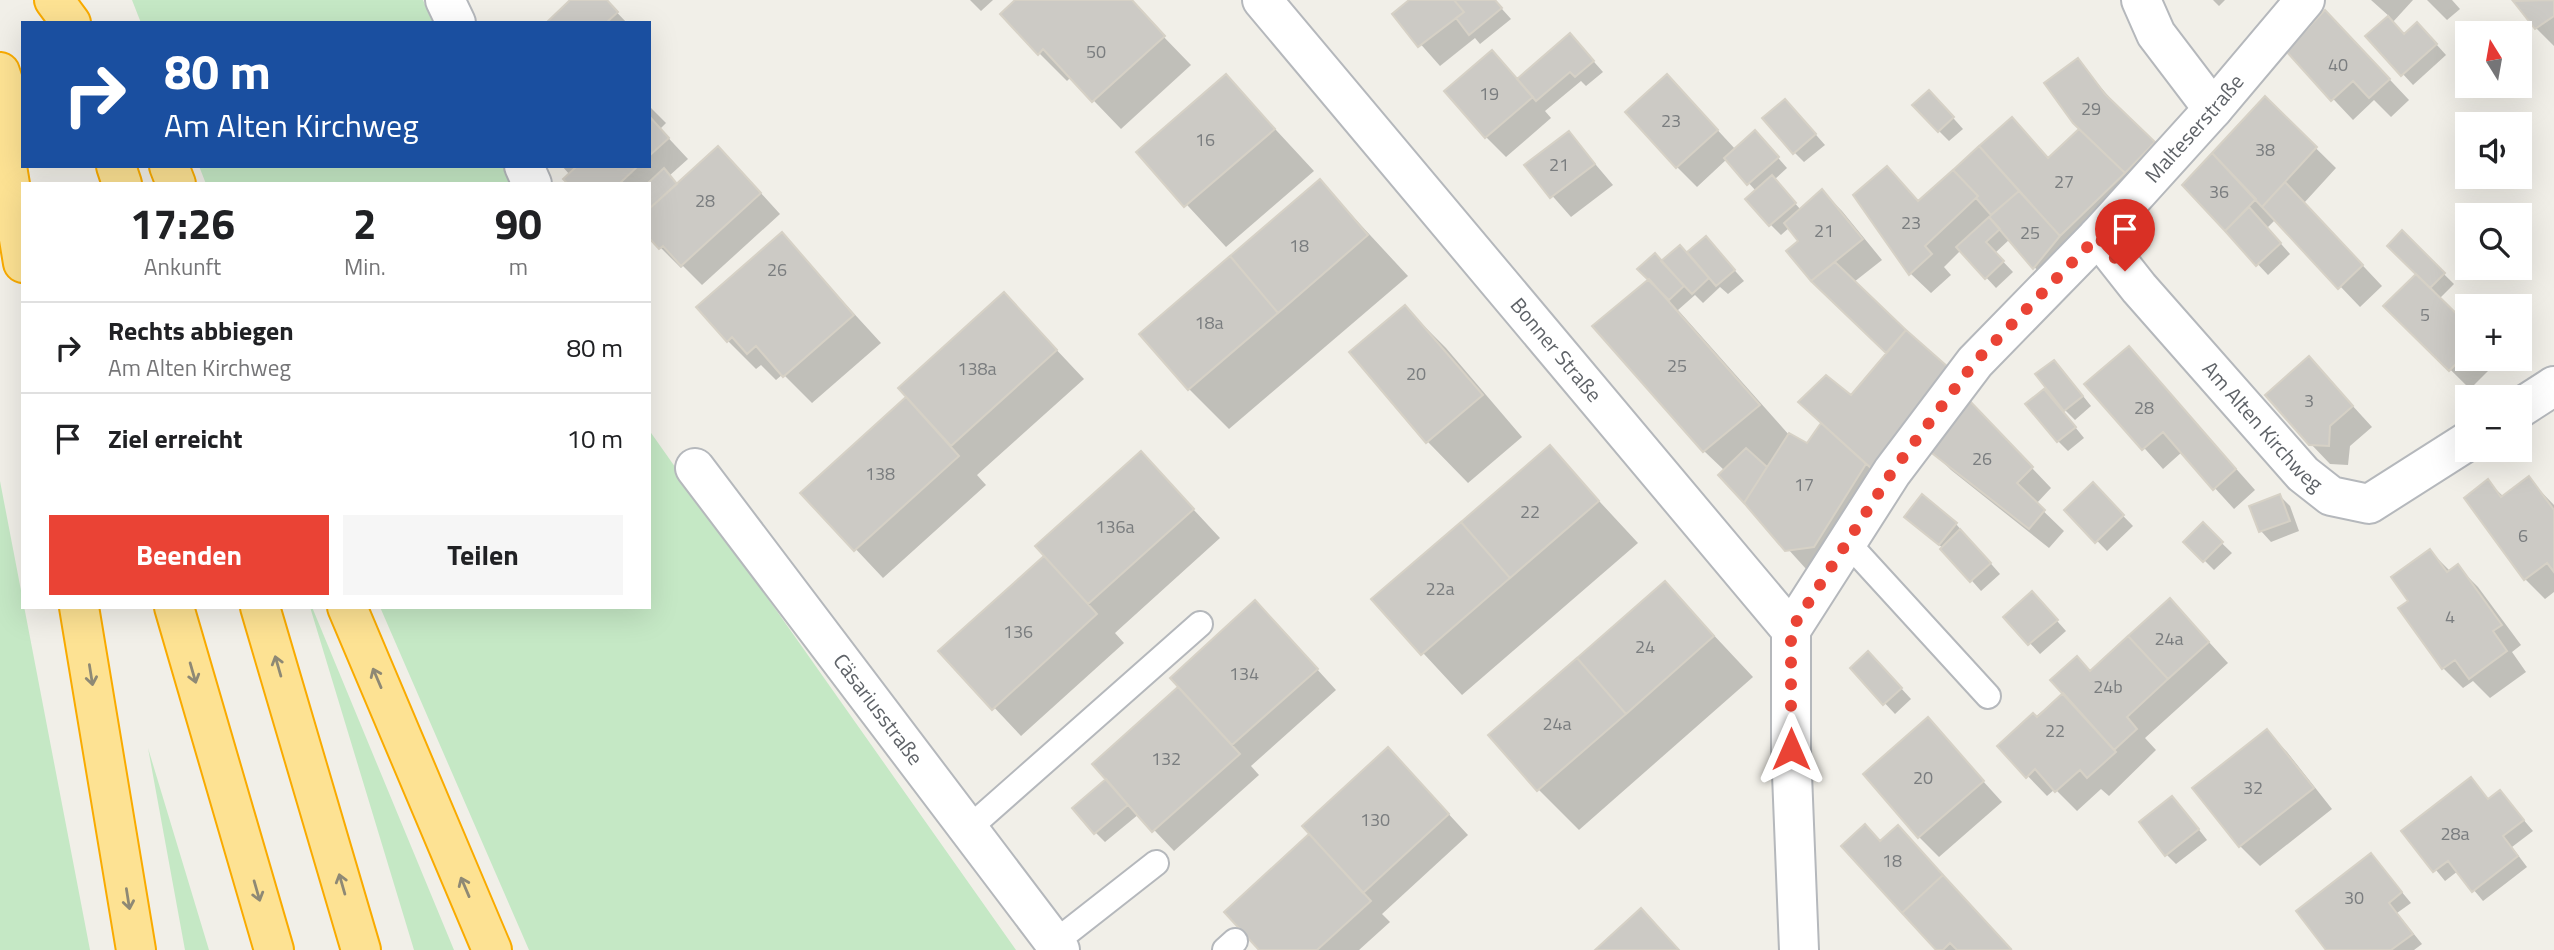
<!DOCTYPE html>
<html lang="de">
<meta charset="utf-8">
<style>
:root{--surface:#fff;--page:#f6f6f6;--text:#202124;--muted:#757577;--line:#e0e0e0;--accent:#ea4335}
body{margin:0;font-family:"Titillium Web",sans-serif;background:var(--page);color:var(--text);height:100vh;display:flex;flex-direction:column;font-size:26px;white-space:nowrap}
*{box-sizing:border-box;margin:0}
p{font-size:23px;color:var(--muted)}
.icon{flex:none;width:38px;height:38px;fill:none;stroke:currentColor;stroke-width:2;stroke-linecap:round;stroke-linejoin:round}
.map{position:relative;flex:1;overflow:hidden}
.sheet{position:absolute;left:21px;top:182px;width:630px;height:427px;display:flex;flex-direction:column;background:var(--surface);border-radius:0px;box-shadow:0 7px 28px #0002}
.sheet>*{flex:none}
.banner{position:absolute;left:21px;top:21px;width:630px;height:147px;border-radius:0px;box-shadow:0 7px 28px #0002;background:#1a4fa0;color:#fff;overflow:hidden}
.needle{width:46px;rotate:349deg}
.fabs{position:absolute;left:2455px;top:21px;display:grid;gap:14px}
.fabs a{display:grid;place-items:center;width:77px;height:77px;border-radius:0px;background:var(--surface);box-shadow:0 7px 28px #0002;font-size:35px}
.pin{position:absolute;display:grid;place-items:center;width:60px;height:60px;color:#fff;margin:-72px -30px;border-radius:50% 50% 50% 0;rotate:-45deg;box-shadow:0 0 7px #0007}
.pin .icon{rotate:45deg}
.me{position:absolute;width:77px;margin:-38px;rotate:0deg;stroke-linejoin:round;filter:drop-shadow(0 0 5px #0008)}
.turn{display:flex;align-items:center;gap:24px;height:147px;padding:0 28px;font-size:32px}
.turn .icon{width:91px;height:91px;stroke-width:2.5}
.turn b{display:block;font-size:49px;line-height:60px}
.eta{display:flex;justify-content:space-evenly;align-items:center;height:119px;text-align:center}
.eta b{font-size:42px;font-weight:700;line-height:49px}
.action{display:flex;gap:14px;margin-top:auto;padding:14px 28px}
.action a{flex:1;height:80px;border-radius:0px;background:var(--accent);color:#fff;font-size:28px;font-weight:700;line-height:80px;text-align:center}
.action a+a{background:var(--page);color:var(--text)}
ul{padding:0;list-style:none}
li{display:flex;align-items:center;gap:21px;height:91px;padding:0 28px;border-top:2px solid var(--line)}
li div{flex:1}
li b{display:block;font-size:26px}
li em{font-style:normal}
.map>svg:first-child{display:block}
.green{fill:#c5e8c5}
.shadow{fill:#0003}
.building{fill:#cccac5;stroke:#d6d1c6;stroke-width:2}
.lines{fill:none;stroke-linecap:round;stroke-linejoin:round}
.lane-casing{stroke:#b5b8bc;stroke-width:28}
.street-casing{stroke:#b5b8bc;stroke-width:42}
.highway-casing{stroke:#f9ab00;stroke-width:42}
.lane{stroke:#fff;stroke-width:24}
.street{stroke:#fff;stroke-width:38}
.highway{stroke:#fde293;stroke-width:38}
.oneway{stroke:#8e8975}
.route{stroke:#ea4335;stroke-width:12;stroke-dasharray:0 21.6}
.labels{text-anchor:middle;stroke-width:5;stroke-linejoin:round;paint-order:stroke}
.number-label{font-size:18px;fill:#7a7d7f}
.street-label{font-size:21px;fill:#5f6368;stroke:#fff}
</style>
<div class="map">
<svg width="2554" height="950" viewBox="0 0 2554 950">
<rect width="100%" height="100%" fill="#f1efe8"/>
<path class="green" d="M 132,0 L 423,0 L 433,23 L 141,23 Z
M 199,166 L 503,166 L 512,184 L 206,184 Z
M 649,430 L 1016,950 L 529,950 L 380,607 L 649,607 Z
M 0,481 L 90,950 L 0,950 Z
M 310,607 L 312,607 L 454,950 L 414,950 Z
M 148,748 L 209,950 L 185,950 Z"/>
<path class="shadow" d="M 572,0 L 605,0 L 627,23 L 548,23 Z
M 970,0 L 993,0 L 981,11 Z
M 1018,0 L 1128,0 L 1191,65 L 1121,129 L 1071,77 L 1067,81 L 1039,53 Z
M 1412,0 L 1494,0 L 1511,19 L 1480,44 L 1475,38 L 1440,66 L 1394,14 Z
M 2213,0 L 2225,0 L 2219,6 Z
M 2371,0 L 2413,0 L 2392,23 L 2404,36 L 2427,34 L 2446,55 L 2413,85 L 2368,36 L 2390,17 Z
M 2427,0 L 2452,0 L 2460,9 L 2447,20 Z
M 2519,0 L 2554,0 L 2554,46 L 2536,28 L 2516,2 Z
M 2345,32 L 2409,100 L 2391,117 L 2374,100 L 2353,120 L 2288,51 Z
M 1580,46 L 1603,72 L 1586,86 L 1581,81 L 1545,111 L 1551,118 L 1506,157 L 1486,137 L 1492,53 L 1519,80 Z
M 2078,61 L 2123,113 L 2174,163 L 2044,278 L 2010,239 L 1995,253 L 2013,272 L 1996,288 L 1961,250 L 1944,267 L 1951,275 L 1931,293 L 1911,274 L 1856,195 L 1907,189 L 1919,202 L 2012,119 L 2050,159 L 2081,129 Z
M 1226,76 L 1314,171 L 1226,247 L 1138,152 Z
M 1687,97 L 1736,150 L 1765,143 L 1787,168 L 1774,180 L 1801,210 L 1822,191 L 1842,211 L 1882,260 L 1854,282 L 1948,370 L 1807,570 L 1721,475 L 1725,471 L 1704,451 L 1650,280 L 1662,263 L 1687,254 L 1706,239 L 1716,249 L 1744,281 L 1728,294 L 1720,287 L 1703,303 L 1695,295 L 1678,310 L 1790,436 L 1808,446 L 1822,424 L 1851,397 L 1888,354 L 1812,280 L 1788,251 L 1801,241 L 1790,227 L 1781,235 L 1771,225 L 1747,199 L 1756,191 L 1727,159 L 1697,187 L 1677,167 Z
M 2265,98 L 2336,168 L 2304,203 L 2382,286 L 2360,307 L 2276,219 L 2267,228 L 2290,254 L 2268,275 L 2184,185 Z
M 1939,102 L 1963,129 L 1949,141 L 1939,131 Z
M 649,106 L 666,123 L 660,129 L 688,159 L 669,176 L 677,185 L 738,168 L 780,214 L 702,285 L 683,266 L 681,268 L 649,236 L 649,184 L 570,184 L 570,175 L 562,166 L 649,166 Z
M 1795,111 L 1825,145 L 1804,162 L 1794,152 Z
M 1569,133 L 1613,185 L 1571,217 L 1526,166 Z
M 1320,181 L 1408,276 L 1229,429 L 1189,389 Z
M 2402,233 L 2454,284 L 2439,299 L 2468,327 L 2468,359 L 2500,359 L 2470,389 L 2386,306 L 2424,285 Z
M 782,235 L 881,343 L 812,403 L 783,374 L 776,380 L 761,365 L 756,369 L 728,341 Z
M 1004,294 L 1084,379 L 977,475 L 986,485 L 883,578 L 803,493 L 909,398 Z
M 1405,307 L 1446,348 L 1522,437 L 1468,483 L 1428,442 L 1352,352 Z
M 2129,348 L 2255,490 L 2234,509 L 2182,452 L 2163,469 L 2087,384 Z
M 2309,358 L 2372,427 L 2350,446 L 2348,465 L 2330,464 L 2310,443 Z
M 2064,372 L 2091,406 L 2075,420 L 2065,410 Z
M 2054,401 L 2084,438 L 2068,451 L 2058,441 Z
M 1986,420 L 2051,488 L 2036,504 L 2064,531 L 2049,548 L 1951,470 L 1931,450 Z
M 1550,448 L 1638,543 L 1462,695 L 1374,600 Z
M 1141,453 L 1220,538 L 1115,633 L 1124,643 L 1021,736 L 941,651 L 1047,556 Z
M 2529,479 L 2554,505 L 2554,592 L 2545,599 L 2525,579 L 2488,482 L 2504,497 Z
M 2093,485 L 2133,526 L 2107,551 L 2067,510 Z
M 2280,496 L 2290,506 L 2299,531 L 2271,542 L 2261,531 Z
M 1956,524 L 2000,574 L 1981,591 L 1943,548 L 1916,527 Z
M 2203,525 L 2232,553 L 2214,570 L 2186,542 Z
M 2430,551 L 2451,572 L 2458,567 L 2478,587 L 2521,645 L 2512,652 L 2526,672 L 2490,698 L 2473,681 L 2463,688 L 2443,668 Z
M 1665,583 L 1753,677 L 1579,830 L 1538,789 Z
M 2042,604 L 2066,631 L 2040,654 L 2006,617 Z
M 2189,620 L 2228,663 L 2145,738 L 2156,750 L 2109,796 L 2101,789 L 2077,811 L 2055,789 L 2047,796 L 1999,746 L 2091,672 Z
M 1275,623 L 1336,690 L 1251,766 L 1259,775 L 1174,851 L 1139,814 L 1105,842 L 1095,832 L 1108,779 L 1095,764 L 1180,687 Z
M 1878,663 L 1911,699 L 1895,714 L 1852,668 Z
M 2267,732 L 2287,752 L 2332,809 L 2260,866 L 2240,846 Z
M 1944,738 L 2002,802 L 1939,857 L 1919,837 Z
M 1408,770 L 1468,835 L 1382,914 L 1390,922 L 1359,950 L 1261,950 L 1226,912 L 1312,834 Z
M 2471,779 L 2489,800 L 2500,792 L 2533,831 L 2512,847 L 2527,867 L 2483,901 L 2458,871 L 2445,881 L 2404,831 Z
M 2182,808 L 2207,840 L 2176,864 L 2166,854 Z
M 1881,843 L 1918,848 L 2012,950 L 1938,950 Z
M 2371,855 L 2411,903 L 2397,913 L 2422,944 L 2414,950 L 2329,950 Z"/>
<path class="building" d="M 570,0 L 607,0 L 618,12 L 606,23 L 546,23 Z
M 1015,0 L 1132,0 L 1165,36 L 1092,102 L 1043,49 L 1038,55 L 1000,14 Z
M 1409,0 L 1454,0 L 1464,12 L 1418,47 L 1392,14 Z
M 1454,0 L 1495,0 L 1502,8 L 1469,35 L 1456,18 L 1464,12 Z
M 2554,0 L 2554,16 L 2535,29 L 2513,1 Z
M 2325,10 L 2390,79 L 2369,98 L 2353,81 L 2331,101 L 2286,51 Z
M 2388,16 L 2404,34 L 2417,22 L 2437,44 L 2401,76 L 2365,36 Z
M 1570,33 L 1594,61 L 1575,77 L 1570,72 L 1536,101 L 1517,79 Z
M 1492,50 L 1533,97 L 1485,138 L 1444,91 Z
M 2078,58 L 2105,94 L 2155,142 L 2125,173 L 2073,123 L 2044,83 Z
M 1226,74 L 1275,129 L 1184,207 L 1136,152 Z
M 1667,74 L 1718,130 L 1676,168 L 1625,112 Z
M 1929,90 L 1954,117 L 1938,132 L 1912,105 Z
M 2265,96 L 2317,147 L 2262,207 L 2212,153 Z
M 1785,99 L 1816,134 L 1793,154 L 1762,118 Z
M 649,116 L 669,138 L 649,156 Z
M 2012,117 L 2048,158 L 2079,129 L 2125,173 L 2060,236 L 1979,146 Z
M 1755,130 L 1779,157 L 1747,185 L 1724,158 Z
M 1569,131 L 1595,164 L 1550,198 L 1524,165 Z
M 718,146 L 761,193 L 681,266 L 663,246 L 659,249 L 649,238 L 649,209 Z
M 1979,146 L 2019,191 L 1991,215 L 1976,198 L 1978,196 L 1953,170 Z
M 2212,153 L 2256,199 L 2225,231 L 2182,185 Z
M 577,166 L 638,166 L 619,184 L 568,184 L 563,179 Z
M 1887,166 L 1918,201 L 1953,170 L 1978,196 L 1925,246 L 1932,254 L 1909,275 L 1853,195 Z
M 664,168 L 677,184 L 649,209 L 649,184 L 647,184 Z
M 1772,175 L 1796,203 L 1769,226 L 1745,199 Z
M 1320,179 L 1368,235 L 1278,313 L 1230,256 Z
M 2285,182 L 2363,265 L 2338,289 L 2262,207 Z
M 1822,189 L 1863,239 L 1811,281 L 1786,251 L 1798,241 L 1784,223 Z
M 2019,191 L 2060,236 L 2033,269 L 1989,217 Z
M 2249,207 L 2281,243 L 2256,266 L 2225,231 Z
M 1989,217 L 2000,229 L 1986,242 L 2004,261 L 1985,279 L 1956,247 Z
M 2402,230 L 2445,273 L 2430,288 L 2387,246 Z
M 782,232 L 854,315 L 783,377 L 756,346 L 747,354 L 732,337 L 727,342 L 696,307 Z
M 1706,236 L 1735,270 L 1716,286 L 1687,252 Z
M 1680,245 L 1709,278 L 1692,294 L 1661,261 Z
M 1655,253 L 1684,286 L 1669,300 L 1637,269 Z
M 1230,256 L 1278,313 L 1188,390 L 1139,334 Z
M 1835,262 L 1906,330 L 1886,353 L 1811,281 Z
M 2416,274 L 2468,325 L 2468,352 L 2449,371 L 2383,306 Z
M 1649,279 L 1760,405 L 1703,452 L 1592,326 Z
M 1004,292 L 1057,350 L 951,446 L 898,388 Z
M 1405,305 L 1483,395 L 1426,443 L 1349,352 Z
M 1906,330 L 1949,368 L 1872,469 L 1798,402 L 1826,375 L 1851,395 Z
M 2129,346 L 2236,469 L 2213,490 L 2163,432 L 2142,450 L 2084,384 Z
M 2309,356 L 2353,406 L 2330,426 L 2329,446 L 2309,445 L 2265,395 Z
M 2054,360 L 2083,396 L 2064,411 L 2035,374 Z
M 2044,389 L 2076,427 L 2057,442 L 2025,404 Z
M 906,397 L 959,456 L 854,551 L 800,493 Z
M 1966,397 L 2033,467 L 2017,483 L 2045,510 L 2029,529 L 1928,450 Z
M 1821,423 L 1866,464 L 1814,547 L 1785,551 L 1744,503 L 1789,433 L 1807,443 Z
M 1550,445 L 1599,501 L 1510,578 L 1461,522 Z
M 1746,448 L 1767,467 L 1744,503 L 1718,475 Z
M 1141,451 L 1194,509 L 1088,604 L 1035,546 Z
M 2529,476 L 2554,510 L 2554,572 L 2547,563 L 2524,580 L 2464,498 L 2488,479 L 2501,497 Z
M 2093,482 L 2124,515 L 2095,543 L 2064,510 Z
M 1922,494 L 1957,523 L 1939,545 L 1904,517 Z
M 2280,494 L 2290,521 L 2259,532 L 2249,506 Z
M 1461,522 L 1510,578 L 1421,655 L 1371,599 Z
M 2203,522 L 2223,542 L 2203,562 L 2183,542 Z
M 1960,529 L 1991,563 L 1970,582 L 1940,549 Z
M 2430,549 L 2447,572 L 2458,564 L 2502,625 L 2493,631 L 2507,651 L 2469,679 L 2455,660 L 2442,669 L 2398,608 L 2408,601 L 2391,577 Z
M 1044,556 L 1097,614 L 992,710 L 938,651 Z
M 1665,581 L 1714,636 L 1626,714 L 1577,658 Z
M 2032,591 L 2058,620 L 2028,645 L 2003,617 Z
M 2170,598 L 2209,642 L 2168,679 L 2128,636 Z
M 1255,600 L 1318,669 L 1232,745 L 1170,678 Z
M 2128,636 L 2168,679 L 2127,717 L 2137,729 L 2114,750 L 2050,680 L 2077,656 L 2090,671 Z
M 1868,651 L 1902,688 L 1883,705 L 1850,668 Z
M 1577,658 L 1626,714 L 1537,791 L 1488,735 Z
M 1178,687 L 1240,754 L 1152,832 L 1092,764 Z
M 2063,693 L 2116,752 L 2087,778 L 2080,770 L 2055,792 L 2035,769 L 2026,778 L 1997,746 L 2033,713 L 2037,717 Z
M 1928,717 L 1984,781 L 1918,838 L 1863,774 Z
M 2267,729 L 2314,788 L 2239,847 L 2192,788 Z
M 1388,747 L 1449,814 L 1363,893 L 1302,826 Z
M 2471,777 L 2488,799 L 2500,790 L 2524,820 L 2503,836 L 2518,856 L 2472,892 L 2448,861 L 2433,872 L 2401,831 Z
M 1106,779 L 1128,805 L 1094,834 L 1072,808 Z
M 2172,796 L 2199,829 L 2165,856 L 2139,822 Z
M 1865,824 L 1880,841 L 1898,825 L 1943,875 L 1902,913 L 1841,846 Z
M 1309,834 L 1371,901 L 1317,950 L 1259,950 L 1224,912 Z
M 2371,853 L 2402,892 L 2389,903 L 2413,934 L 2391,950 L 2326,950 L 2296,911 Z
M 1943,875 L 2011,949 L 2009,950 L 1957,950 L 1950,943 L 1943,950 L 1936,950 L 1902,913 Z
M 1641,908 L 1679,950 L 1595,950 Z"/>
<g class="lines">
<defs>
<path id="lane" d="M 1847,542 L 1988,696
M 968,829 L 1200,624
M 1054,943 L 1156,863
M 1225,950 L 1235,941"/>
<g id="street">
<path d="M 445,0 L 456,23"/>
<path id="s1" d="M 1262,0 L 1791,630"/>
<path d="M 2141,0 L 2156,34 L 2213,109"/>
<path d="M 524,166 L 532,184"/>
<path id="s2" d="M 2098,236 L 2139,288 L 2303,474 L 2331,496 L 2369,504 L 2468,441"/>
<path d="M 2520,408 L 2554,386"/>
<path id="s3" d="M 695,468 L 1060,950"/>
<path id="s4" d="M 1799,950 L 1791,749 L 1791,630 L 1892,472 L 1975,362 L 2098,236 L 2213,109 L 2305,0"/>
</g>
<path id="highway" d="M 54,0 L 71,23
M 0,72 L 23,142
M 0,124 L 23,263
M 116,166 L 122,184
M 169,166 L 176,184
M 79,607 L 136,950
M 174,607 L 274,950
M 260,607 L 361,950
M 347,607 L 492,950"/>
</defs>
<use href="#lane" class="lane-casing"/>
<use href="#street" class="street-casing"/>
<use href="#highway" class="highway-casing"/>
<use href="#lane" class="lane"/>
<use href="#street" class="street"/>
<use href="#highway" class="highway"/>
</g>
<defs><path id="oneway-shaft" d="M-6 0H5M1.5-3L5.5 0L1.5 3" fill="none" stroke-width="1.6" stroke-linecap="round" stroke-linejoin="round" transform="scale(1.75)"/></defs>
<g class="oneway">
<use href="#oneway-shaft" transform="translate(278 666) rotate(-106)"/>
<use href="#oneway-shaft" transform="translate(193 673) rotate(74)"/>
<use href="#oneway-shaft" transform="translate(91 675) rotate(81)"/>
<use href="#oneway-shaft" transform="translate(377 678) rotate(-113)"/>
<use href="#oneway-shaft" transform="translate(342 884) rotate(-106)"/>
<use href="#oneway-shaft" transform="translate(465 887) rotate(-113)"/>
<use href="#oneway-shaft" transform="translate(257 891) rotate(74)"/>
<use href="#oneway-shaft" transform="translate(128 899) rotate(81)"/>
</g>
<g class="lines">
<path class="route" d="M 1791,749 L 1791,630 L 1892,472 L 1975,362 L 2098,236 L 2125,271"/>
</g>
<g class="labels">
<g class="number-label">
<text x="1096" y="58">50</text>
<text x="2338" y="71">40</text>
<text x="1489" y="100">19</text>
<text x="2091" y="115">29</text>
<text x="1671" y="127">23</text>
<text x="1205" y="146">16</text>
<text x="2265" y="156">38</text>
<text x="1559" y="171">21</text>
<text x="2064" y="188">27</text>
<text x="2219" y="198">36</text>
<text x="705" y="207">28</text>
<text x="1911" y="229">23</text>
<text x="1824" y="237">21</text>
<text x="2030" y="239">25</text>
<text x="1299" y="252">18</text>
<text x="777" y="276">26</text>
<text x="2425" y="321">5</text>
<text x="1209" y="329">18a</text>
<text x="1677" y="372">25</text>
<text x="977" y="375">138a</text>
<text x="1416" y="380">20</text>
<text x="2309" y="407">3</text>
<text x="2144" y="414">28</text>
<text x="1982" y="465">26</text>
<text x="880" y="480">138</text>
<text x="1804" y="491">17</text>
<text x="1530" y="518">22</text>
<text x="1115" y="533">136a</text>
<text x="2523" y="542">6</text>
<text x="1440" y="595">22a</text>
<text x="2450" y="623">4</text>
<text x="1018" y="638">136</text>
<text x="2169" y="645">24a</text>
<text x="1645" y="653">24</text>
<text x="1244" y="680">134</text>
<text x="2108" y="693">24b</text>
<text x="1557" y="730">24a</text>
<text x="2055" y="737">22</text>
<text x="1166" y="765">132</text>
<text x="1923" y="784">20</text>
<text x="2253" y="794">32</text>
<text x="1375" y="826">130</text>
<text x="2455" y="840">28a</text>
<text x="1892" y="867">18</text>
<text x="2354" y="904">30</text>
</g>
<g class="street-label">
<text dy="7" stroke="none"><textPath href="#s4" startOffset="966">Malteserstraße</textPath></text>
<text dy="7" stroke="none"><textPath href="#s1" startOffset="457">Bonner Straße</textPath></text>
<text dy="7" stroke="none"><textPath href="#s2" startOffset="252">Am Alten Kirchweg</textPath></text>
<text dy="7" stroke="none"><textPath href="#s3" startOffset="303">Cäsariusstraße</textPath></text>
</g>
</g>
</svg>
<div class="fabs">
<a><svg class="needle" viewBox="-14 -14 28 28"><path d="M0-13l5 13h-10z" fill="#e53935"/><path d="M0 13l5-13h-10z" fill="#757577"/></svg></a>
<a><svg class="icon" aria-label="sound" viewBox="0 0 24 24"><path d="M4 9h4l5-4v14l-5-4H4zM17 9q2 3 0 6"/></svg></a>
<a><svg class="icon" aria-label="search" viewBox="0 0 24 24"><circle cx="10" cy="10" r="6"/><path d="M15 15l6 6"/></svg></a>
<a>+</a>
<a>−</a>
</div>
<div class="pin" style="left:2125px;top:271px;background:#d93025"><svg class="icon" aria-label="arrive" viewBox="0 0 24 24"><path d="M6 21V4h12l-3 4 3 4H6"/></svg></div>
<svg class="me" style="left:1791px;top:749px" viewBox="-20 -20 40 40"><path d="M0-17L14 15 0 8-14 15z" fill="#ea4335" stroke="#fff" stroke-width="4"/></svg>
<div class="banner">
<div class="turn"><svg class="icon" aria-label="right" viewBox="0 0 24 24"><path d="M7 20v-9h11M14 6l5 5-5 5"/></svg><div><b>80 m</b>Am Alten Kirchweg</div></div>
</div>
<section class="sheet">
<div class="eta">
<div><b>17:26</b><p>Ankunft</p></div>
<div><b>2</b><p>Min.</p></div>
<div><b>90</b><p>m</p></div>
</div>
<ul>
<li><svg class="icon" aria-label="right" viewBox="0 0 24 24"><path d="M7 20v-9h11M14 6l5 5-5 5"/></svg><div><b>Rechts abbiegen</b><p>Am Alten Kirchweg</p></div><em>80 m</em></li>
<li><svg class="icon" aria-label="arrive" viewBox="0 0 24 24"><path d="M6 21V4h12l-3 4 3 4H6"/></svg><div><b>Ziel erreicht</b></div><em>10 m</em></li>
</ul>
<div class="action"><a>Beenden</a><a>Teilen</a></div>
</section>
</div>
